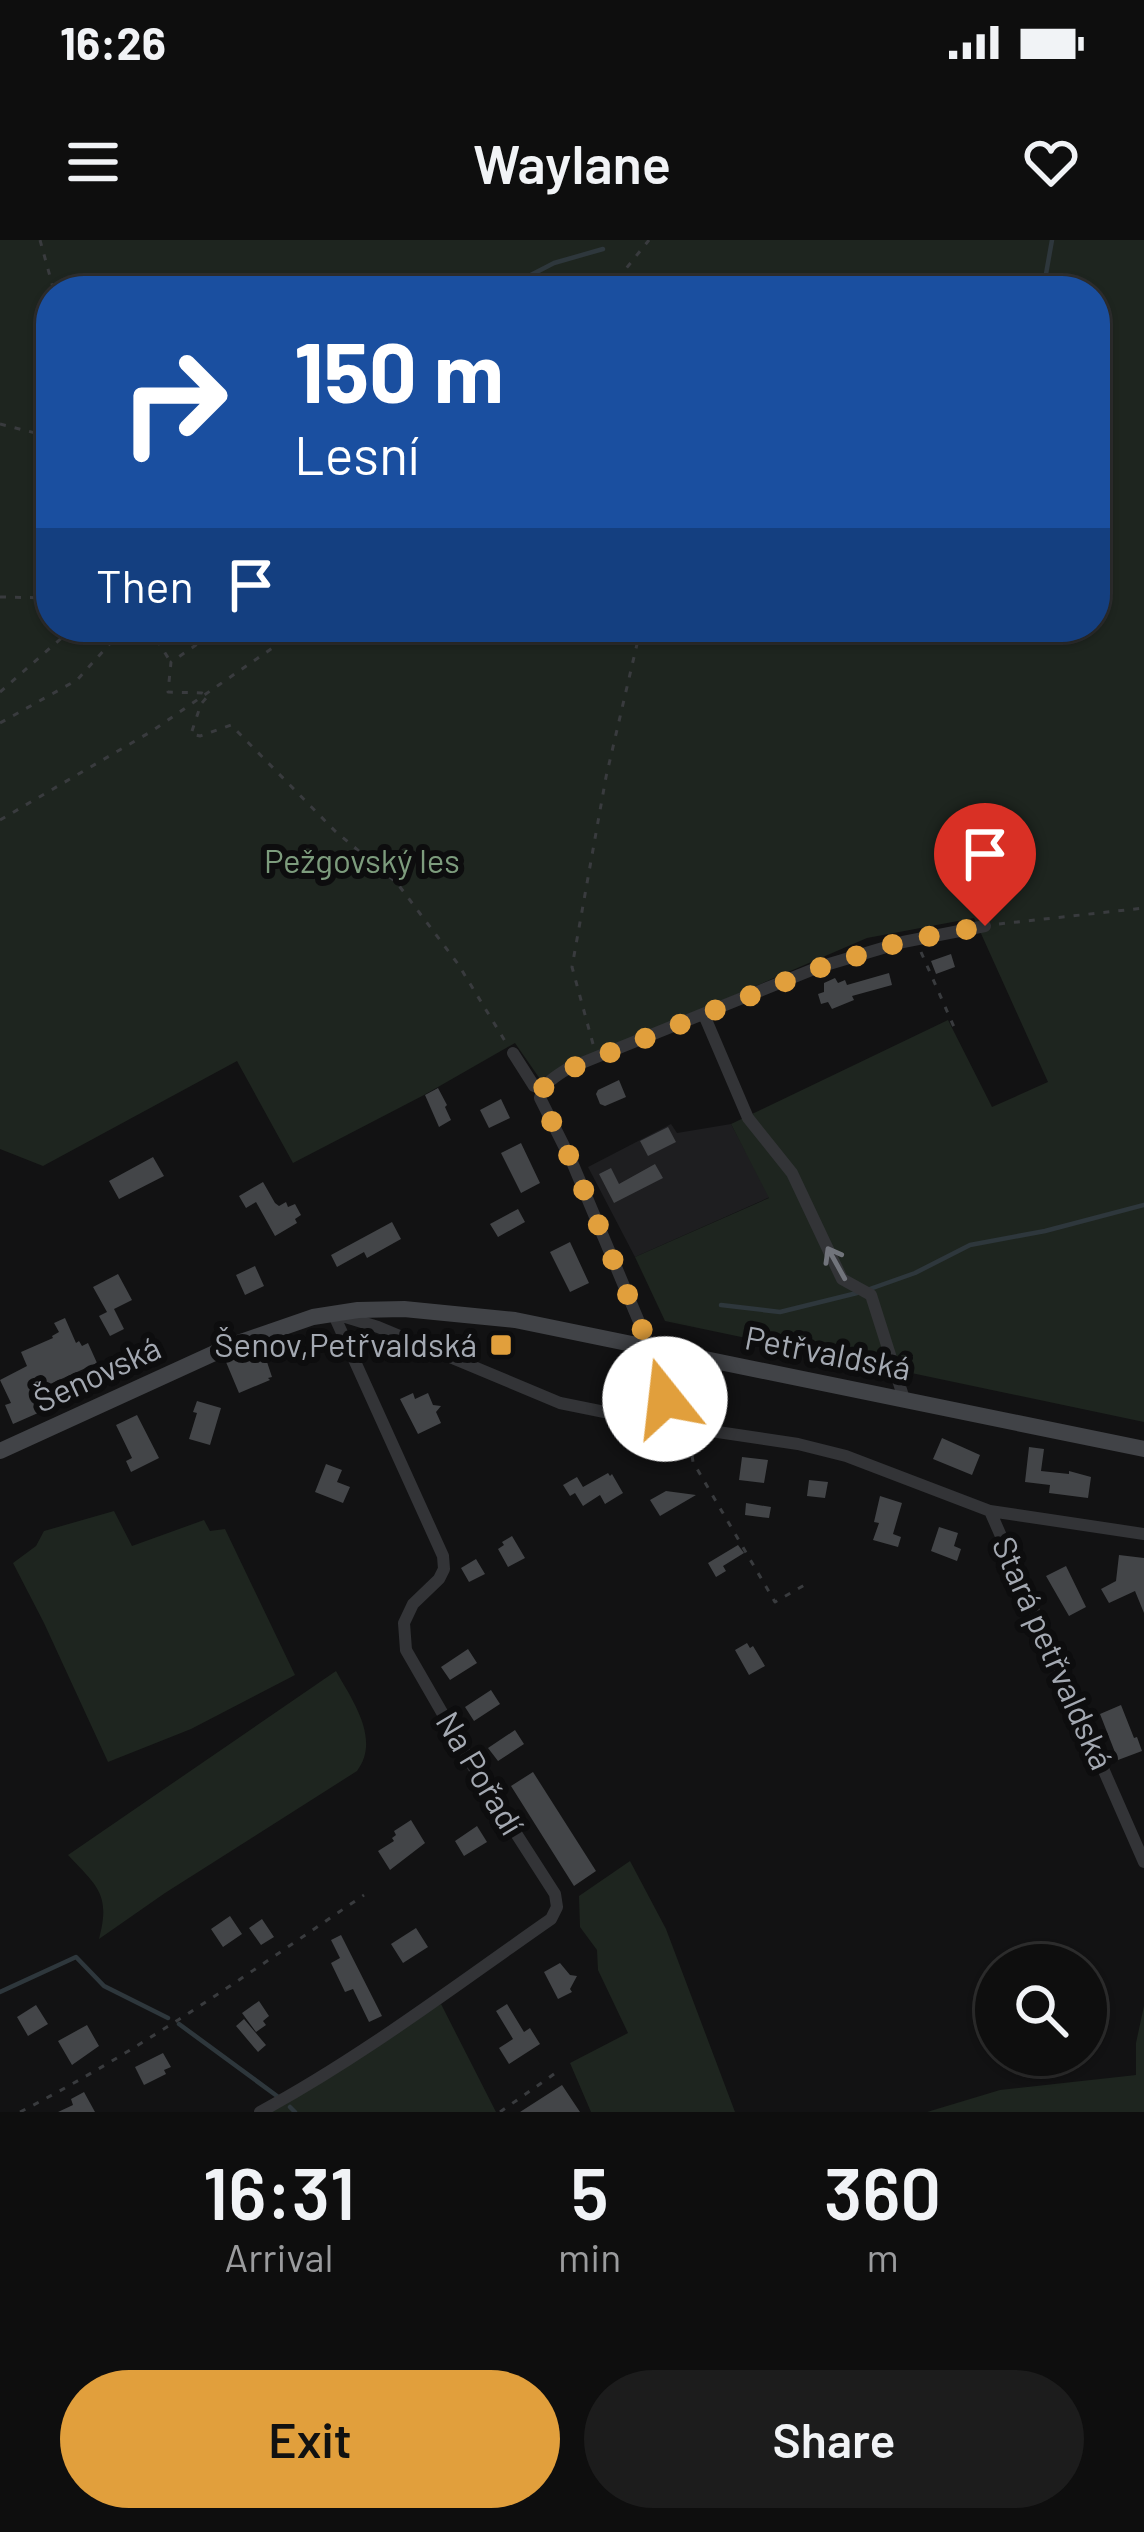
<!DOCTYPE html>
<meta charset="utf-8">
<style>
:root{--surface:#0e0e0e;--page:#1c1c1c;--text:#f1f3f6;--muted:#9b9c9e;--line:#2e2e2e;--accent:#e19f3c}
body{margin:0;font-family:Barlow,sans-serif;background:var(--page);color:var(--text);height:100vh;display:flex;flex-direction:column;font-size:45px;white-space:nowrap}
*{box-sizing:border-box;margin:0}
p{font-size:39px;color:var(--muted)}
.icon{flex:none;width:66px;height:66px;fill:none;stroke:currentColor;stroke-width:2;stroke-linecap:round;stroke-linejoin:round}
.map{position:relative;height:1872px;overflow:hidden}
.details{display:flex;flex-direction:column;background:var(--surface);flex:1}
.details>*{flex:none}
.top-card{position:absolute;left:36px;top:36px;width:1074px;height:366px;border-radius:48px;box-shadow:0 3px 9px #0004,0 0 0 3px var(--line);background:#1a4fa0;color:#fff;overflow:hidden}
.fabs{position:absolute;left:975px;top:1704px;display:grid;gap:24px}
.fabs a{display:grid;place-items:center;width:132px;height:132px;border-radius:50%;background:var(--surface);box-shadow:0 3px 9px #0004,0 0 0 3px var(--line);font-size:60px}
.pin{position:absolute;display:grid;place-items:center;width:102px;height:102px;color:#fff;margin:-123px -51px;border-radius:50% 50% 50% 0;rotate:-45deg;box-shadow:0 0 12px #0007}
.pin .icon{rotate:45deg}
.me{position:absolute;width:132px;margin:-66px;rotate:344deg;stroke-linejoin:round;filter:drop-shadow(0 0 9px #0008)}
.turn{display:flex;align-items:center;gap:42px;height:252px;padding:0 60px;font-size:54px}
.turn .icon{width:156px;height:156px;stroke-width:2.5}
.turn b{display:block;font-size:84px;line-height:102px}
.then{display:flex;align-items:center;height:114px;padding:0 60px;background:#0003;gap:24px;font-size:45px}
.eta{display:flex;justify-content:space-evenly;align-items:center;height:204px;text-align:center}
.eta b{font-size:72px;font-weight:600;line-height:84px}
.primary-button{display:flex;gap:24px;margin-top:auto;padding:24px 60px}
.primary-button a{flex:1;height:138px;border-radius:72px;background:var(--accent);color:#111;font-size:48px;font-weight:600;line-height:138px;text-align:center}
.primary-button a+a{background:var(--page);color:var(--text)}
.status{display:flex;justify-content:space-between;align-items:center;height:84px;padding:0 60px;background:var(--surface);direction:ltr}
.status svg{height:33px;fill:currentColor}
header{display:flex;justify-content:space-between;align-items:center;height:156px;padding:0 60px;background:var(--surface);font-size:54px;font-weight:600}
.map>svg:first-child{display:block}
.built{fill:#1e1e20}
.green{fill:#1e251f;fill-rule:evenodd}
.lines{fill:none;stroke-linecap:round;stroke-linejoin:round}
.stream{stroke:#2e373c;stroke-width:4.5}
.building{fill:#434548}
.path{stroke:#393b3e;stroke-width:3;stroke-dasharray:6 9;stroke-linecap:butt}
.minor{stroke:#333437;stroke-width:12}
.secondary{stroke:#414347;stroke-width:16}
.oneway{stroke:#71747b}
.route{stroke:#e19f3c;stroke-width:21;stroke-dasharray:0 37.8}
.poi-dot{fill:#e19f3c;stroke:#0d0d0e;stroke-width:4.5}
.labels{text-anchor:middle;stroke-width:12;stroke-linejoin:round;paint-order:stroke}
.park-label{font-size:33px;fill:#7d9c7d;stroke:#0d0d0e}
.poi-label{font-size:33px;fill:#a4a9b2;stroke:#0d0d0e;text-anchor:end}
.street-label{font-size:33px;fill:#a4a9b2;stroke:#0d0d0e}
</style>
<div class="status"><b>16:26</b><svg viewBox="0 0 49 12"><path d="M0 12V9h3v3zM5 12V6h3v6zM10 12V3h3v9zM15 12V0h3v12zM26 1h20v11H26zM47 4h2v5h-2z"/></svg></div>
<header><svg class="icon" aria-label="menu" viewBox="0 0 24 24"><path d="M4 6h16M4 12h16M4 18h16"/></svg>Waylane<svg class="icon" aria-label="heart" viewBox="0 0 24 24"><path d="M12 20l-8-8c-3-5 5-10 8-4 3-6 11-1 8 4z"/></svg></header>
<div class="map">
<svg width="1144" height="1872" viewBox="0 0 1144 1872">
<rect width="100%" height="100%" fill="#121213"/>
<path class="built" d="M 671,884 L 677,893 L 731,884 L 770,957 L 635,1017 L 588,927 Z"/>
<path class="green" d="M 0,0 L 1144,0 L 1144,1182 L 665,1081 L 635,1017 L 769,958 L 731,884 L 948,780 L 992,867 L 1048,842 L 974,678 L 867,698 L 540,839 L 515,803 L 424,855 L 293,923 L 237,821 L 43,926 L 0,909 ZM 51,51 L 1095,51 L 1095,387 L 51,387 Z
M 114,1271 L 132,1306 L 204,1280 L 210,1291 L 225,1289 L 295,1435 L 191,1489 L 108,1522 L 44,1383 L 13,1323 L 36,1306 L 44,1291 Z
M 336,1431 C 352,1460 381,1499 357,1531 L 165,1653 L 99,1699 C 111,1654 97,1646 68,1615 Z
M 630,1621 L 666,1689 L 735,1872 L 591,1872 L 570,1823 L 628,1793 L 598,1730 L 597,1710 L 580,1687 L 579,1656 Z
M 441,1764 L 496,1872 L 261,1872 Z
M 1144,1766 L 1144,1872 L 927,1872 L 1000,1850 L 1136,1835 L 1136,1803 Z"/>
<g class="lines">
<path class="stream" d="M 500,51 L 554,23 L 603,9
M 1043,51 L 1052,0
M 867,1050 L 915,1033 L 970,1005 L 1045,991 L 1144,965
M 721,1065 L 780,1072 L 857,1053
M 0,1752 L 76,1717 L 104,1746 L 168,1778
M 179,1784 L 277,1856
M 290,1867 L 295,1872"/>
</g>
<path class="building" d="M 951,714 L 955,727 L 936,734 L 931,721 Z
M 889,733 L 892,745 L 852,756 L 854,760 L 832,769 L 828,762 L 821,764 L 818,754 L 824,752 L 824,743 L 835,738 L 838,743 L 845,740 L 847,745 Z
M 619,840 L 626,857 L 605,866 L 600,864 L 596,854 L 598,850 Z
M 438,848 L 447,865 L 445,867 L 451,880 L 439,887 L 425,855 Z
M 501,859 L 510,878 L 489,888 L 480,870 Z
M 668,887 L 676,902 L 648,916 L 640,901 Z
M 521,903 L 540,943 L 521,953 L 501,913 Z
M 153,917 L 164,936 L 119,959 L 109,941 Z
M 655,924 L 663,938 L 614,963 L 599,934 L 611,928 L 619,944 Z
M 263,942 L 275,963 L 279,966 L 286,962 L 288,967 L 295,964 L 301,975 L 295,979 L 297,983 L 275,996 L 256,962 L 246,968 L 239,956 Z
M 518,969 L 525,982 L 498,997 L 490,984 Z
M 392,982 L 401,999 L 367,1018 L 364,1012 L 337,1027 L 331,1015 Z
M 570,1002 L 589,1043 L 570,1052 L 550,1012 Z
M 255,1026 L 264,1046 L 245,1055 L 236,1035 Z
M 118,1034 L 132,1060 L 114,1069 L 124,1089 L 110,1096 L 99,1076 L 107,1072 L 93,1047 Z
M 65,1078 L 76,1103 L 79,1101 L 82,1106 L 88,1103 L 97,1123 L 30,1153 L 38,1173 L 13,1184 L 5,1165 L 11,1163 L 0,1140 L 27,1126 L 21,1112 L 53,1098 L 52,1096 L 59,1092 L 54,1083 Z
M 271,1105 L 276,1118 L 267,1122 L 272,1137 L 268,1138 L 270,1140 L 239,1153 L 226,1122 Z
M 413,1153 L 415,1159 L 428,1153 L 433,1165 L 441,1166 L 436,1172 L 441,1183 L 418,1194 L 400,1159 Z
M 197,1161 L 221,1168 L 210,1205 L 189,1199 L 197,1173 L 193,1172 Z
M 137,1175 L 159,1218 L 131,1232 L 126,1221 L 132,1218 L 116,1185 Z
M 942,1198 L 980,1215 L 972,1235 L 933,1219 Z
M 1029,1207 L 1044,1209 L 1041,1231 L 1069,1234 L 1069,1231 L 1091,1237 L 1088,1258 L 1049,1253 L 1050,1245 L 1025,1242 Z
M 742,1217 L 768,1220 L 764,1243 L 739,1240 Z
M 326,1224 L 342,1230 L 337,1242 L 350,1247 L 343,1263 L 315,1252 Z
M 608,1233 L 610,1236 L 612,1234 L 623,1253 L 605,1264 L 600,1255 L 583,1266 L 575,1253 L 570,1256 L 563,1245 L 577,1237 L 583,1247 Z
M 809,1240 L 828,1242 L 825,1258 L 807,1256 Z
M 666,1251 L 696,1255 L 660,1276 L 650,1260 Z
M 880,1256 L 902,1263 L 893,1294 L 901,1297 L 898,1307 L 873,1300 L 879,1283 L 874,1282 Z
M 746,1263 L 771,1267 L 769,1278 L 745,1275 Z
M 939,1287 L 958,1293 L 954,1306 L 961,1309 L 957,1321 L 931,1311 Z
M 512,1296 L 525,1318 L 508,1327 L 498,1309 L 504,1305 L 502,1302 Z
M 738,1305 L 744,1313 L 723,1326 L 726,1331 L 716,1337 L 708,1323 Z
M 1119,1315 L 1144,1318 L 1144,1373 L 1135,1351 L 1109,1363 L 1101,1349 L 1116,1341 Z
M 476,1319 L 485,1334 L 469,1342 L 461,1328 Z
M 1066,1326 L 1086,1367 L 1069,1376 L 1046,1336 Z
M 747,1403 L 750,1408 L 753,1406 L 765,1426 L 749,1435 L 735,1410 Z
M 468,1409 L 477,1423 L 450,1440 L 441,1427 Z
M 491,1450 L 500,1464 L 474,1481 L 465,1467 Z
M 1121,1465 L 1134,1498 L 1137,1497 L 1142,1511 L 1118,1520 L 1100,1474 Z
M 515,1490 L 524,1504 L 498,1521 L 488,1508 Z
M 533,1532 L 596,1631 L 574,1646 L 511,1546 Z
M 411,1580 L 425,1603 L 390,1630 L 378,1611 L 394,1601 L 392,1598 L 396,1595 L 394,1591 Z
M 477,1586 L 487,1602 L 464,1616 L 455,1601 Z
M 230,1676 L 242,1694 L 223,1707 L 211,1689 Z
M 262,1679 L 274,1697 L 261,1705 L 249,1688 Z
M 416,1688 L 428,1707 L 403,1723 L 391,1704 Z
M 341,1695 L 382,1776 L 369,1782 L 353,1749 L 345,1752 L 331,1723 L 340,1718 L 331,1700 Z
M 560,1723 L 570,1735 L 577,1736 L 570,1749 L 572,1752 L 558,1759 L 544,1732 Z
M 259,1761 L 269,1776 L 263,1781 L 266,1785 L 256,1792 L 242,1773 Z
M 507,1764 L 524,1792 L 530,1788 L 540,1804 L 509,1824 L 499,1808 L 513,1799 L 496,1771 Z
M 36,1765 L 48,1784 L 28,1796 L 17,1777 Z
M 244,1779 L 266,1805 L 258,1812 L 236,1786 Z
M 87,1785 L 99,1806 L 72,1825 L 58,1801 Z
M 163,1813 L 171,1827 L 164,1830 L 166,1834 L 144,1845 L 135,1827 Z
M 562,1845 L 580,1872 L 520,1872 Z
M 84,1852 L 95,1872 L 58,1872 L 73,1865 L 71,1859 Z"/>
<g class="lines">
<path class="path" d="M 40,0 L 54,51
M 608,51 L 649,0
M 0,184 L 51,197
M 0,357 L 51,358
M 149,387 L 170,421
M 238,387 L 199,403 L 171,422 L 168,452 L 202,453 L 208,456 L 201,464 L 191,494 L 200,496 L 231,485 L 335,591 L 397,643 L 458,724 L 505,801
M 0,452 L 74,387
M 0,483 L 77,440 L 125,387
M 0,580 L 152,491 L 303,387
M 999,684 L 1144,668
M 921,712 L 954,787
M 593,804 L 572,727 L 606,537 L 641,387
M 690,1201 L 693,1222 L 775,1362 L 808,1343
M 20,1872 C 141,1810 252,1731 364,1655
M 500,1872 L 557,1832"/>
<path class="minor" d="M 704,775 L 748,878 L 792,933 L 842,1039 L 871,1055 L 904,1159
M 513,813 L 534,846 L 542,849
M 339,1075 L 378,1087 L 560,1163 L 664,1184 L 798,1204 L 846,1216 L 990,1271 L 1144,1294
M 664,1184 L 666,1135 L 650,1108 L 572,922 L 540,858 C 543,843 555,837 567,829 L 819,727 L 903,702 L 985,686
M 990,1271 L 1144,1622
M 260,1872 C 362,1817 456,1745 551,1679 L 557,1667 L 555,1654 L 474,1528 L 406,1410 L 404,1383 L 413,1364 L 439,1339 L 444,1329 L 443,1316 L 333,1073"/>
<path class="secondary" d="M 0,1211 L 232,1105 L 313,1077 L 358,1070 L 404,1069 L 515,1080 L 1144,1209"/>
</g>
<defs><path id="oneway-shaft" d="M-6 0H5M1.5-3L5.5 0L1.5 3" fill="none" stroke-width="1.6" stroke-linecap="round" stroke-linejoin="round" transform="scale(3)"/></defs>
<use class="oneway" href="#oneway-shaft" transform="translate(836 1023) rotate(-119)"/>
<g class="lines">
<path class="route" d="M 665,1159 L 666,1135 L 650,1108 L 572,922 L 540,858 L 542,849 L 567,830 L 819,728 L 903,701 L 985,686"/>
</g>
<rect class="poi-dot" x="489" y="1093" width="24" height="24" rx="6"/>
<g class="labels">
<g class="park-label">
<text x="362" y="633">Pežgovský les</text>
</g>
<g class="poi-label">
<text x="477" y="1117">Šenov,Petřvaldská</text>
</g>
<g class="street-label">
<text transform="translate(828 1113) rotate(11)" y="12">Petřvaldská</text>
<text transform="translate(97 1134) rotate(-25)" y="12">Šenovská</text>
<text transform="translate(1053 1413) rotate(66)" y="12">Stará petřvaldská</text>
<text transform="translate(480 1533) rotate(59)" y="12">Na Pořadí</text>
</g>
</g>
</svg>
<div class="fabs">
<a><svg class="icon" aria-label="search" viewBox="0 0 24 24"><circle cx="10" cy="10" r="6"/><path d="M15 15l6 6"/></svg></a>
</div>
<div class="pin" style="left:985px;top:686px;background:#d93025"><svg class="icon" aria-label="arrive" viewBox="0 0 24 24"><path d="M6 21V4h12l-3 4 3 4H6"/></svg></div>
<svg class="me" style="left:665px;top:1159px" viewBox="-20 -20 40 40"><circle r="19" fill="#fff"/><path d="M0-13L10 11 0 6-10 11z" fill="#e19f3c"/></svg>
<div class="top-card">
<div class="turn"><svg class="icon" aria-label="right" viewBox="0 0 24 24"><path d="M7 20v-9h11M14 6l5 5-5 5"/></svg><div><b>150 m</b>Lesní</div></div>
<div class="then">Then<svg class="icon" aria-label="arrive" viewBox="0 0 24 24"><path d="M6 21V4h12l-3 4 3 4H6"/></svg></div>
</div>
</div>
<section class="details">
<div class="eta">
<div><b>16:31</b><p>Arrival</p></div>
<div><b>5</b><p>min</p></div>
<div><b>360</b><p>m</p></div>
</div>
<div class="primary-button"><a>Exit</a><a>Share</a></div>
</section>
